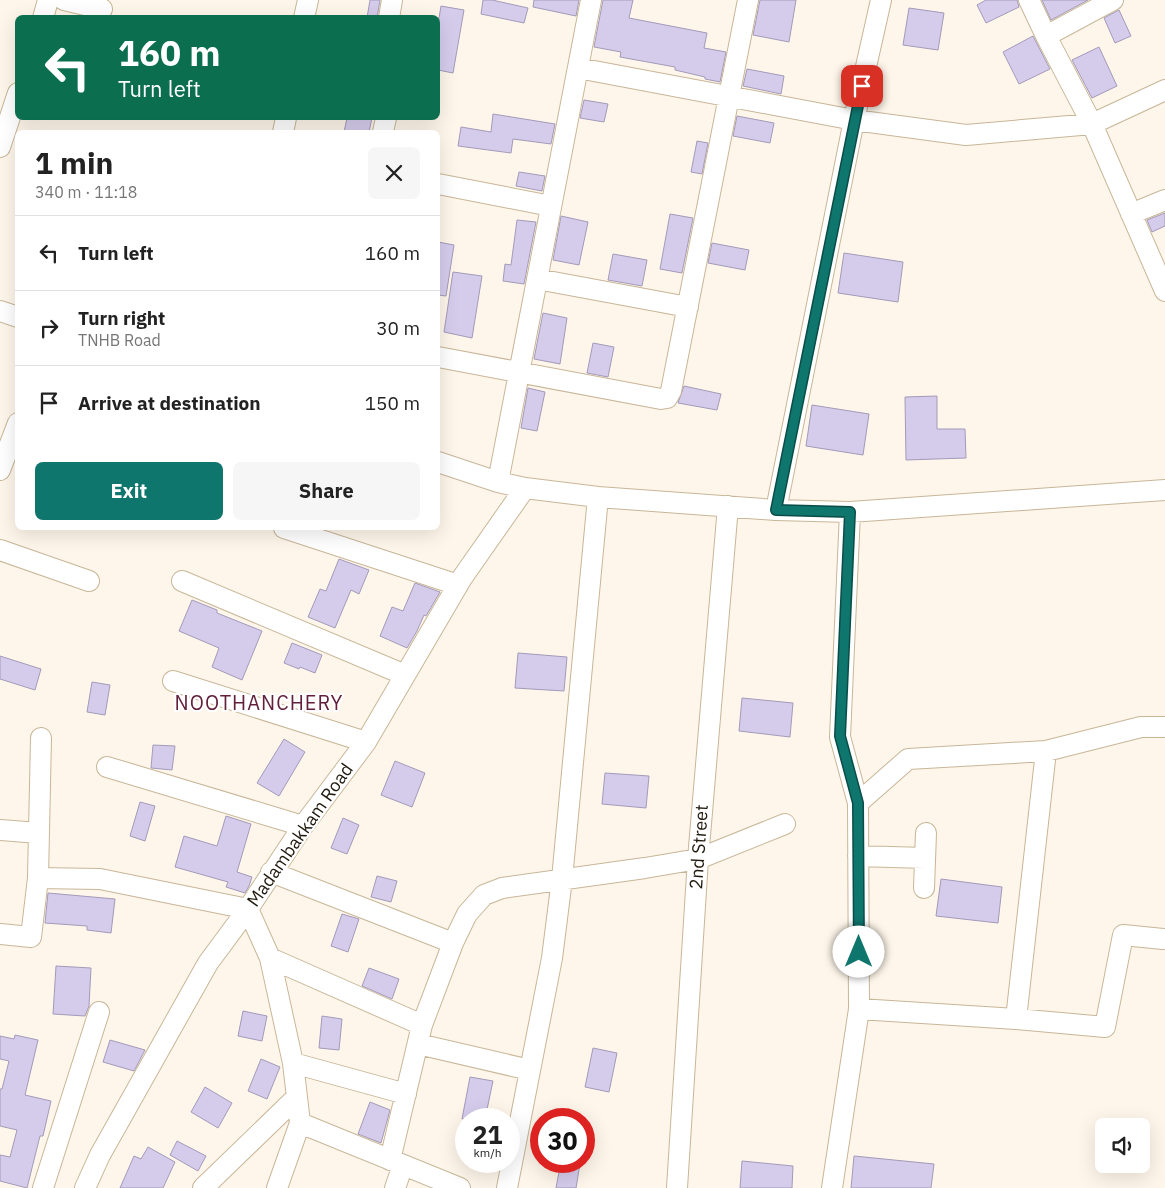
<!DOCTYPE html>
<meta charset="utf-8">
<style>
:root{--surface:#fff;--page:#f6f6f6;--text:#222;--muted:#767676;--line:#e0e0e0;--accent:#0f766e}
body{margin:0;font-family:"IBM Plex Sans",sans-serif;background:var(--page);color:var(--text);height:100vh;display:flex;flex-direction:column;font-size:19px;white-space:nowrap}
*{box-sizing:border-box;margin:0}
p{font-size:16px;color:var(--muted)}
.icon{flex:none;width:28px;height:28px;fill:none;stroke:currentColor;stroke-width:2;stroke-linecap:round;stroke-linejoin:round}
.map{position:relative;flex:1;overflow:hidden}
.panel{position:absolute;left:15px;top:130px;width:425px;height:400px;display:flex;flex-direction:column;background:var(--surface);border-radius:8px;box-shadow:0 5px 20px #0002}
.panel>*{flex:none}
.top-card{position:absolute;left:15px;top:15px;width:425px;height:105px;border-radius:8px;box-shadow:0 5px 20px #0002;background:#0b6e4f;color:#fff;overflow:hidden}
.fabs{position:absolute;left:1095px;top:1118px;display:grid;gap:10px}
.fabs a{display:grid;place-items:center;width:55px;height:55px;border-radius:8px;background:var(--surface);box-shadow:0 5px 20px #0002;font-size:25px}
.speed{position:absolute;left:455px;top:1108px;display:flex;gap:10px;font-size:25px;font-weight:700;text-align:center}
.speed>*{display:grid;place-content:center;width:65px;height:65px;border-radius:50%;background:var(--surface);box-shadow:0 5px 20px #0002;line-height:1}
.speed small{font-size:12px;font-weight:400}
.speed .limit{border:8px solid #d22;background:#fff;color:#111}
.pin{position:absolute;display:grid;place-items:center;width:42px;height:42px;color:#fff;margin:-21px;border-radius:10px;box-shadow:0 2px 8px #0006}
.me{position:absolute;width:55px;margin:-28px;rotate:0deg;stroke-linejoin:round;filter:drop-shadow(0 0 4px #0008)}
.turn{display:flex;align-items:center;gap:18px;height:105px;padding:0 20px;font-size:22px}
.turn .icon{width:65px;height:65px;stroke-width:2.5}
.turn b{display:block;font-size:35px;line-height:42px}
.round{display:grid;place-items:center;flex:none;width:52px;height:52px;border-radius:8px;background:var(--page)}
.overview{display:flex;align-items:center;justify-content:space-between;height:85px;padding:0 20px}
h1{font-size:30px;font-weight:700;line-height:38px}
.action{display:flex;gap:10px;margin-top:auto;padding:10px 20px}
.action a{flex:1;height:58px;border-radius:8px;background:var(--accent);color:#fff;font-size:20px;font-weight:700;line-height:58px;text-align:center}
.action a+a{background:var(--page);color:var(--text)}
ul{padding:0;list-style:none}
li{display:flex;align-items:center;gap:15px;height:75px;padding:0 20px;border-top:1px solid var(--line)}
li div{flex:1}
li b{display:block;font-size:19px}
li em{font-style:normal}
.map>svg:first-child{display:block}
.building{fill:#d5ccec;stroke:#a39ab9}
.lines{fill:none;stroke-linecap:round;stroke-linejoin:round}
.minor-casing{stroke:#c8b698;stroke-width:22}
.minor{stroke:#fff;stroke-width:20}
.route-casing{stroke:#0a4d48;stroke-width:12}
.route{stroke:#0f766e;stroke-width:9}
.labels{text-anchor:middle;stroke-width:4.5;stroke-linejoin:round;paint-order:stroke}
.street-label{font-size:18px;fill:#20190e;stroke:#fff}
.quarter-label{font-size:20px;letter-spacing:1px;fill:#62203b;stroke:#fff}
</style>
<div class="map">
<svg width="1165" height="1188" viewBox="0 0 1165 1188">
<rect width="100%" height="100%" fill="#fef6ea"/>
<path class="building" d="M 370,0 L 380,0 L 377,18 L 367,18 Z
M 483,0 L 492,0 L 528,8 L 524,23 L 481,14 Z
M 534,0 L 579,0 L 576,16 L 533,7 Z
M 603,0 L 633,0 L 629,18 L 707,33 L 704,48 L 726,52 L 720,82 L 705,79 L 705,77 L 675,70 L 675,67 L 620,57 L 621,52 L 594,47 Z
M 760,0 L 796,0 L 789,42 L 753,35 Z
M 986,0 L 1017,0 L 1019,7 L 986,23 L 977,5 Z
M 1042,0 L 1088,0 L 1051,20 Z
M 441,6 L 464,10 L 453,73 L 438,70 L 438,24 Z
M 909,8 L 944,13 L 938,50 L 903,45 Z
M 1119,10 L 1131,36 L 1115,43 L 1104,18 Z
M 1033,36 L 1050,69 L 1019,84 L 1003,52 Z
M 1099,47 L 1117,86 L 1092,98 L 1072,60 Z
M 747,69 L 784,76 L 781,94 L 743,86 Z
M 584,100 L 608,104 L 604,122 L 580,118 Z
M 493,114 L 555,124 L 551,144 L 513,139 L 511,153 L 458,146 L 461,127 L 491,132 Z
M 737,116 L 774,123 L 770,143 L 733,136 Z
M 347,118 L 372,118 L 369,132 L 344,132 Z
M 697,141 L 708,143 L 702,174 L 691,172 Z
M 519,172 L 545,176 L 542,191 L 516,186 Z
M 1165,213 L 1165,226 L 1152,232 L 1147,220 Z
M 670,214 L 693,218 L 682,273 L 660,269 Z
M 561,216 L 588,222 L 579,265 L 553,260 Z
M 517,220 L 536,222 L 524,284 L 503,281 L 505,264 L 511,265 Z
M 438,242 L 454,245 L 446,296 L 438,295 Z
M 712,243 L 749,250 L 745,270 L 708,263 Z
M 844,253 L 903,262 L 898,302 L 838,293 Z
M 613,254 L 647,260 L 642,286 L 608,280 Z
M 453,272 L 482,276 L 472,338 L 444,332 Z
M 543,313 L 567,318 L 560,364 L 534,359 Z
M 593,343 L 614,347 L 608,377 L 587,373 Z
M 684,386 L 721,394 L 717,410 L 678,403 Z
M 528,388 L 545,392 L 537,431 L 521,428 Z
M 937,396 L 937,429 L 965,429 L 966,458 L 906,460 L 905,397 Z
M 812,405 L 869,414 L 863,455 L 806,446 Z
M 339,559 L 369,570 L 359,594 L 351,590 L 335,628 L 308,617 L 320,589 L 326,591 Z
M 415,583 L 440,592 L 426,616 L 424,615 L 417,631 L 407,648 L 380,636 L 392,607 L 403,611 Z
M 192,600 L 217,610 L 217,613 L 262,631 L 242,680 L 212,667 L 219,648 L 179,631 Z
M 292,643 L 322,655 L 315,673 L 300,667 L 299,669 L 284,663 Z
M 518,653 L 567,657 L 564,691 L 515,688 Z
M 0,656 L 41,669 L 35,690 L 0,679 Z
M 92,682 L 110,685 L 105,715 L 87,712 Z
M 742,698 L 793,703 L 790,737 L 739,731 Z
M 284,739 L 305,752 L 279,796 L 257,783 Z
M 153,745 L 175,746 L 172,770 L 151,768 Z
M 395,761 L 425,773 L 412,807 L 381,795 Z
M 605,773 L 649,776 L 646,808 L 602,804 Z
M 140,802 L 155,806 L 145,841 L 130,836 Z
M 226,816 L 251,824 L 237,872 L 252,877 L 249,886 L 245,893 L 226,887 L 228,882 L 175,867 L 184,836 L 217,846 Z
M 343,818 L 359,825 L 347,854 L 331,848 Z
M 377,876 L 397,881 L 391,902 L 371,897 Z
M 941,879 L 1002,887 L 998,923 L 936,916 Z
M 48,893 L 115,899 L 111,933 L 87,930 L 87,926 L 45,923 Z
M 342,914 L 359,919 L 348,952 L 331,946 Z
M 56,966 L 91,968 L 89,1006 L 85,1016 L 53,1014 Z
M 369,968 L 399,979 L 392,999 L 362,986 Z
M 243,1011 L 267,1016 L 262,1041 L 238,1036 Z
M 322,1016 L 342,1019 L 339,1050 L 319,1048 Z
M 15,1035 L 38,1040 L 25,1095 L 51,1101 L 43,1136 L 40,1136 L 27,1188 L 0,1181 L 0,1155 L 10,1157 L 17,1130 L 0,1126 L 0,1089 L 2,1089 L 9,1061 L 0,1059 L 0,1036 L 14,1039 Z
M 110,1040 L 145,1050 L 134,1071 L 103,1062 Z
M 593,1048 L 617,1053 L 609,1092 L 585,1087 Z
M 261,1059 L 280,1067 L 267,1099 L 248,1091 Z
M 470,1077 L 493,1081 L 485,1119 L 462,1119 Z
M 205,1087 L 232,1103 L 218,1128 L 191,1112 Z
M 370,1102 L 390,1110 L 381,1143 L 358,1134 Z
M 177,1141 L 206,1156 L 198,1171 L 170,1155 Z
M 148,1147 L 175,1162 L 163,1188 L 120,1188 L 134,1156 L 141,1159 Z
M 854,1156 L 934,1164 L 931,1188 L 851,1188 Z
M 561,1161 L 580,1164 L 576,1188 L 556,1188 Z
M 742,1161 L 793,1166 L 792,1188 L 740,1188 Z"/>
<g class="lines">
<defs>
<path id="minor" d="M 64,0 L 102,9
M 1029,0 L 1046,36 L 1092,124 L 1165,291
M 43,18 L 48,0
M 304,18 L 308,0
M 389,18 L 392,0
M 1046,36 L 1113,0
M 578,68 L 854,120 L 966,135 L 1092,124 L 1165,90
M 283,132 L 286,118
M 383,132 L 386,118
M 0,147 L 18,93
M 438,184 L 551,206
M 1131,214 L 1165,200
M 537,279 L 688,307
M 0,311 L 18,317
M 438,357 L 661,399 L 667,398 L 671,391 L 748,0
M 438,462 L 498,482 L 525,488 L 598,497 L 776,510 L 850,512 L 1165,490
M 0,470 L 18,423
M 498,482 L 591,0
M 776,510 L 854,120 L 881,0
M 284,528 L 458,585
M 0,550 L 89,581
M 182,581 L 405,675
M 173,681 L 366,742
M 107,767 L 303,826
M 858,803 L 908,759 L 1046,751 L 1141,727 L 1165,727
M 0,830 L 39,833
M 858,856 L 925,858
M 271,872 L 453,943 L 467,914 L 484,895 L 502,888 L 645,868 L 698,859 L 785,824
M 38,878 L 100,879 L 248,909 L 270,958 L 293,1063 L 300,1123 L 460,1188
M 924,888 L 926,833
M 0,934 L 31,937 L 38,878 L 41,738
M 270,958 L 422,1025
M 859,1009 L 1016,1019 L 1105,1027 L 1123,935 L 1163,939
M 1016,1019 L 1046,751
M 418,1044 L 530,1070
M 293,1063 L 406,1094
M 390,1160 L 422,1025 L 453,943
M 43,1188 L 99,1012
M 85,1188 L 100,1155 L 208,963 L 248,909 L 303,826 L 366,742 L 462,578 L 525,488
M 203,1188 L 297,1097
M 277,1188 L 300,1123
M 395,1188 L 403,1165
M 507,1188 L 552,958 L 562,879 L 598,497
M 677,1188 L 698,859 L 728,506
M 832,1188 L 859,1009 L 858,803 L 840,737 L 850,512"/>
</defs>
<use href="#minor" class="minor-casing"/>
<use href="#minor" class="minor"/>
</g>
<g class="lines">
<defs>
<path id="route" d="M 859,952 L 858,803 L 840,736 L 850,512 L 776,510 L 862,86"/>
</defs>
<use href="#route" class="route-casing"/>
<use href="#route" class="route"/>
</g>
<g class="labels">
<g class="street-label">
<text transform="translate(300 835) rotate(-55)" y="6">Madambakkam Road</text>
<text transform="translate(699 847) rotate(-86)" y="6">2nd Street</text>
</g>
<g class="quarter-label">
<text x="259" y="710">NOOTHANCHERY</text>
</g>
</g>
</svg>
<div class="fabs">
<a><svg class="icon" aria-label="sound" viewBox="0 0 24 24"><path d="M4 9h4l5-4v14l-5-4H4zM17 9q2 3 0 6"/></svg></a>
</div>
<div class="speed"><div>21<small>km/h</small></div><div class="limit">30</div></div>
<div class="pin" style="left:862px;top:86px;background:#d93025"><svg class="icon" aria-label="arrive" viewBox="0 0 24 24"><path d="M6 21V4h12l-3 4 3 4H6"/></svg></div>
<svg class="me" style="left:859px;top:952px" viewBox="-20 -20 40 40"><circle r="19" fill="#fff"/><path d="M0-13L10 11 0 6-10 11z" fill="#0f766e"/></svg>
<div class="top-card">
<div class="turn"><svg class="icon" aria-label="left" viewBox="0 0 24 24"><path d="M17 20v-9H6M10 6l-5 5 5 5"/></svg><div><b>160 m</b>Turn left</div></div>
</div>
<section class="panel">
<div class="overview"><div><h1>1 min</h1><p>340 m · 11:18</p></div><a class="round"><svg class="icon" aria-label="close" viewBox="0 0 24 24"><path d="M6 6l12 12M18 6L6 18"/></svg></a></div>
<ul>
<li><svg class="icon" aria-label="left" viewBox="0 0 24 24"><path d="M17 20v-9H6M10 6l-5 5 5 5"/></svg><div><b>Turn left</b></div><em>160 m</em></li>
<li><svg class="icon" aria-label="right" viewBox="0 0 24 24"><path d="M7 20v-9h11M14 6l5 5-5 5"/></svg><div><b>Turn right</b><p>TNHB Road</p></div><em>30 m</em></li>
<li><svg class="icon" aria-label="arrive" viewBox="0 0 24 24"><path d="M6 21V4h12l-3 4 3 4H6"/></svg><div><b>Arrive at destination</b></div><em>150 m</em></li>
</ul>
<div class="action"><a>Exit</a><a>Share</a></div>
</section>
</div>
